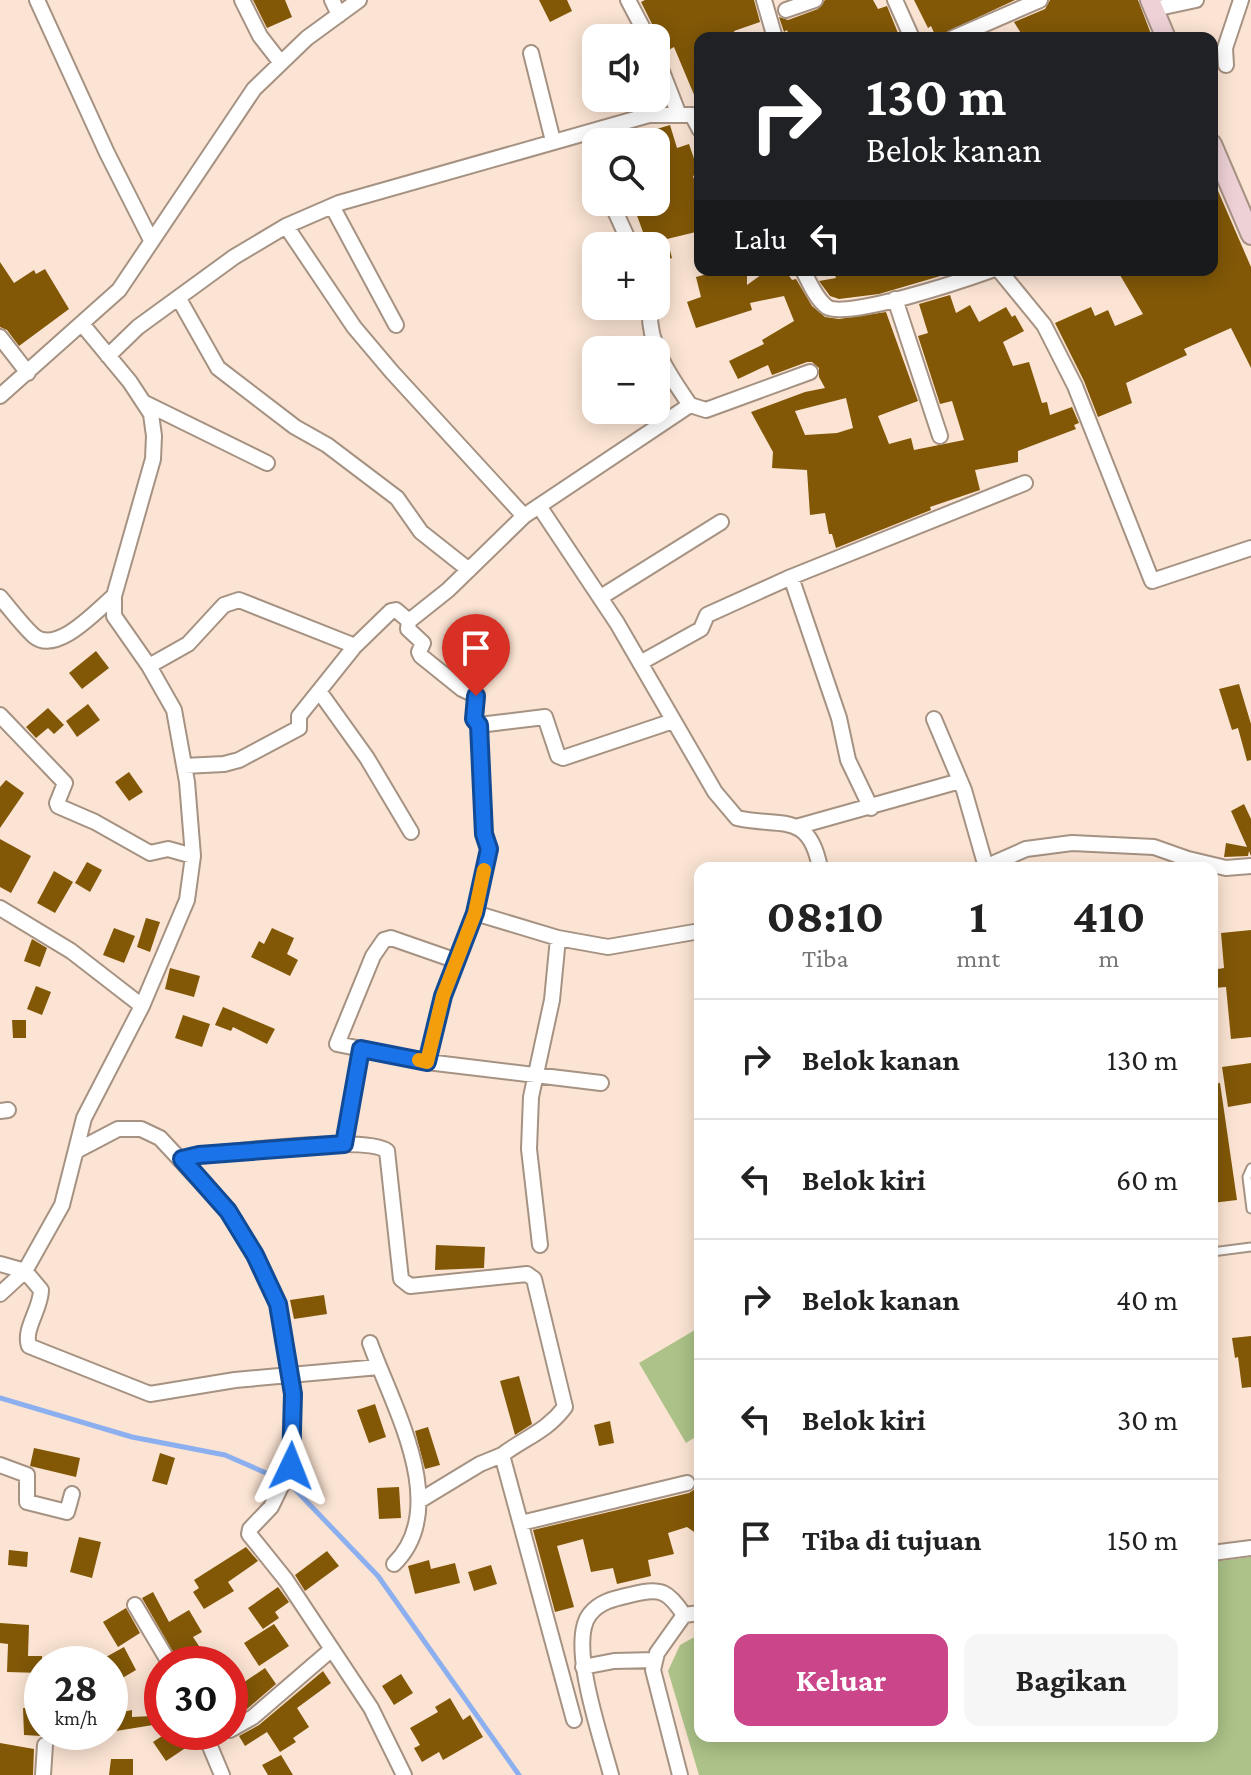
<!DOCTYPE html>
<html lang="id">
<meta charset="utf-8">
<style>
:root{--surface:#fff;--page:#f6f6f6;--text:#222;--muted:#767676;--line:#e0e0e0;--accent:#ca4589}
body{margin:0;font-family:"Crimson Pro",serif;background:var(--page);color:var(--text);height:100vh;display:flex;flex-direction:column;font-size:30px;white-space:nowrap}
*{box-sizing:border-box;margin:0}
p{font-size:26px;color:var(--muted)}
.icon{flex:none;width:44px;height:44px;fill:none;stroke:currentColor;stroke-width:2;stroke-linecap:round;stroke-linejoin:round}
.map{position:relative;flex:1;overflow:hidden}
.sheet{position:absolute;left:694px;top:862px;width:524px;height:880px;display:flex;flex-direction:column;background:var(--surface);border-radius:16px;box-shadow:0 4px 20px #0003}
.sheet>*{flex:none}
.banner{position:absolute;left:694px;top:32px;width:524px;height:244px;border-radius:16px;box-shadow:0 4px 20px #0003;background:#202124;color:#fff;overflow:hidden}
.controls{position:absolute;left:582px;top:24px;display:grid;gap:16px}
.controls a{display:grid;place-items:center;width:88px;height:88px;border-radius:16px;background:var(--surface);box-shadow:0 4px 20px #0003;font-size:40px}
.speed{position:absolute;left:24px;top:1646px;display:flex;gap:16px;font-size:40px;font-weight:700;text-align:center}
.speed>*{display:grid;place-content:center;width:104px;height:104px;border-radius:50%;background:var(--surface);box-shadow:0 4px 20px #0003;line-height:1}
.speed small{font-size:20px;font-weight:400}
.speed .limit{border:12px solid #d22;background:#fff;color:#111}
.pin{position:absolute;display:grid;place-items:center;width:68px;height:68px;color:#fff;margin:-82px -34px;border-radius:50% 50% 50% 0;rotate:-45deg;box-shadow:0 0 8px #0007}
.pin .icon{rotate:45deg}
.me{position:absolute;width:88px;margin:-44px;rotate:2deg;stroke-linejoin:round;filter:drop-shadow(0 0 6px #0008)}
.turn{display:flex;align-items:center;gap:28px;height:168px;padding:0 40px;font-size:36px}
.turn .icon{width:104px;height:104px;stroke-width:2.5}
.turn b{display:block;font-size:56px;line-height:68px}
.then{display:flex;align-items:center;height:76px;padding:0 40px;background:#0003;gap:16px;font-size:30px}
.eta{display:flex;justify-content:space-evenly;align-items:center;height:136px;text-align:center}
.eta b{font-size:48px;font-weight:700;line-height:56px}
.action{display:flex;gap:16px;margin-top:auto;padding:16px 40px}
.action a{flex:1;height:92px;border-radius:16px;background:var(--accent);color:#fff;font-size:32px;font-weight:700;line-height:92px;text-align:center}
.action a+a{background:var(--page);color:var(--text)}
ul{padding:0;list-style:none}
li{display:flex;align-items:center;gap:24px;height:120px;padding:0 40px;border-top:2px solid var(--line)}
li div{flex:1}
li b{display:block;font-size:30px}
li em{font-style:normal}
.map>svg:first-child{display:block}
.green{fill:#acc288}
.lines{fill:none;stroke-linecap:round;stroke-linejoin:round}
.stream{stroke:#8caff0;stroke-width:5}
.building{fill:#825807;fill-rule:evenodd}
.service-casing{stroke:#a69282;stroke-width:11}
.minor-casing{stroke:#a69282;stroke-width:18}
.secondary-casing{stroke:#a69282;stroke-width:22}
.service{stroke:#fff;stroke-width:7}
.minor{stroke:#fff;stroke-width:14}
.secondary{stroke:#edd1d6;stroke-width:18}
.route-casing{stroke:#114b97;stroke-width:20}
.route{stroke:#1a73e8;stroke-width:14}
.slow{stroke:#f59e0b;stroke-width:14}
</style>
<div class="map">
<svg width="1251" height="1775" viewBox="0 0 1251 1775">
<rect width="100%" height="100%" fill="#fbe4d3"/>
<path class="green" d="M 700,1327 L 700,1434 L 686,1443 L 639,1363 Z
M 1251,1557 L 1251,1775 L 699,1775 L 668,1671 L 680,1645 L 700,1634 L 700,1736 L 1212,1736 L 1212,1562 Z"/>
<g class="lines">
<path class="stream" d="M 0,1398 L 132,1437 L 225,1455 L 289,1483 L 378,1576 L 519,1775"/>
</g>
<path class="building" d="M 253,0 L 285,0 L 292,17 L 267,28 Z
M 539,0 L 567,0 L 572,11 L 550,22 Z
M 645,0 L 754,0 L 760,22 L 734,31 L 736,38 L 700,38 L 700,109 L 674,47 L 665,52 L 656,46 L 657,34 L 641,2 Z
M 825,0 L 873,0 L 878,9 L 887,6 L 900,38 L 790,38 L 787,30 L 784,32 L 779,17 L 788,20 L 818,9 Z
M 914,0 L 1015,0 L 936,37 L 931,26 L 928,28 Z
M 1050,0 L 1138,0 L 1151,34 L 1140,38 L 1024,38 L 1014,22 L 1045,9 Z
M 670,125 L 677,148 L 689,144 L 699,173 L 693,176 L 700,197 L 700,231 L 667,239 L 672,258 L 656,263 L 656,246 L 641,246 L 637,234 L 643,232 L 632,202 L 656,202 L 656,142 L 627,142 L 627,138 Z
M 1212,177 L 1251,267 L 1251,368 L 1231,328 L 1184,349 L 1187,355 L 1126,383 L 1132,403 L 1098,417 L 1084,381 L 1055,323 L 1091,307 L 1095,316 L 1108,310 L 1115,326 L 1143,314 L 1117,270 L 1212,270 Z
M 0,262 L 14,283 L 34,270 L 36,274 L 45,269 L 69,309 L 19,346 L 7,330 L 0,327 Z
M 722,270 L 747,270 L 747,285 L 768,270 L 785,270 L 792,280 L 796,279 L 812,306 L 825,317 L 839,319 L 886,312 L 918,401 L 878,416 L 889,444 L 911,438 L 914,450 L 964,440 L 952,401 L 940,404 L 918,336 L 928,333 L 919,304 L 950,295 L 956,313 L 970,305 L 979,322 L 1006,307 L 1012,317 L 1015,315 L 1024,331 L 1003,342 L 1013,366 L 1029,362 L 1042,403 L 1047,402 L 1050,415 L 1072,407 L 1079,423 L 1074,425 L 1076,429 L 1018,451 L 1018,462 L 975,470 L 980,490 L 930,507 L 931,510 L 836,548 L 832,534 L 829,534 L 825,513 L 810,515 L 807,470 L 772,468 L 773,452 L 751,412 L 805,392 L 825,388 L 819,377 L 819,368 L 812,362 L 807,362 L 772,375 L 768,365 L 738,379 L 729,361 L 764,344 L 762,340 L 794,321 L 784,296 L 750,303 L 752,310 L 696,328 L 687,302 L 701,297 L 696,277 ZM 846,398 L 853,428 L 837,433 L 805,435 L 795,411 Z
M 833,270 L 961,270 L 879,294 L 839,299 L 830,296 L 819,281 L 836,278 Z
M 96,651 L 109,668 L 82,689 L 69,673 Z
M 1239,684 L 1251,724 L 1251,760 L 1247,761 L 1238,728 L 1232,730 L 1219,689 Z
M 88,704 L 100,720 L 77,737 L 66,721 Z
M 48,708 L 64,725 L 54,734 L 48,728 L 36,738 L 26,727 Z
M 129,772 L 143,792 L 129,801 L 115,782 Z
M 6,780 L 24,793 L 0,828 L 0,787 Z
M 1244,804 L 1251,819 L 1251,856 L 1249,851 L 1248,856 L 1224,857 L 1226,843 L 1247,847 L 1231,811 Z
M 0,839 L 31,856 L 11,893 L 0,887 Z
M 87,862 L 102,870 L 90,892 L 75,883 Z
M 54,871 L 73,882 L 55,913 L 37,903 Z
M 146,918 L 160,922 L 150,952 L 137,947 Z
M 114,928 L 135,936 L 124,963 L 103,955 Z
M 272,928 L 294,938 L 287,954 L 298,960 L 290,976 L 251,957 L 259,941 L 264,944 Z
M 1251,930 L 1251,1037 L 1231,1039 L 1226,987 L 1213,988 L 1212,970 L 1224,968 L 1221,933 Z
M 32,939 L 47,948 L 40,967 L 24,961 Z
M 170,968 L 200,976 L 194,997 L 165,989 Z
M 36,986 L 51,992 L 42,1015 L 27,1009 Z
M 223,1007 L 275,1029 L 267,1044 L 233,1027 L 231,1031 L 215,1025 Z
M 183,1015 L 210,1024 L 202,1047 L 175,1038 Z
M 12,1020 L 26,1020 L 26,1038 L 13,1038 Z
M 1251,1063 L 1251,1103 L 1228,1107 L 1222,1067 Z
M 1220,1083 L 1237,1200 L 1212,1203 L 1212,1084 Z
M 436,1245 L 485,1247 L 484,1268 L 435,1270 Z
M 324,1295 L 327,1314 L 294,1319 L 290,1300 Z
M 1251,1336 L 1251,1387 L 1242,1388 L 1238,1357 L 1235,1358 L 1232,1338 Z
M 519,1376 L 532,1424 L 515,1435 L 500,1381 Z
M 375,1404 L 386,1437 L 369,1443 L 357,1410 Z
M 610,1421 L 614,1443 L 599,1446 L 594,1425 Z
M 428,1427 L 440,1465 L 425,1469 L 415,1431 Z
M 34,1448 L 80,1458 L 76,1477 L 30,1466 Z
M 160,1453 L 175,1458 L 167,1485 L 152,1481 Z
M 399,1487 L 401,1518 L 379,1519 L 377,1488 Z
M 695,1489 L 700,1492 L 700,1536 L 687,1527 L 668,1533 L 674,1554 L 648,1560 L 651,1576 L 617,1584 L 613,1568 L 591,1572 L 583,1539 L 557,1546 L 574,1607 L 555,1612 L 533,1530 L 689,1493 Z
M 79,1537 L 101,1542 L 92,1578 L 70,1572 Z
M 246,1547 L 258,1561 L 228,1582 L 234,1591 L 204,1609 L 193,1592 L 199,1588 L 194,1580 Z
M 9,1550 L 28,1552 L 27,1567 L 8,1565 Z
M 327,1551 L 339,1566 L 305,1591 L 295,1575 Z
M 429,1560 L 431,1569 L 455,1563 L 460,1583 L 415,1594 L 408,1566 Z
M 491,1565 L 497,1584 L 474,1591 L 468,1572 Z
M 278,1587 L 289,1602 L 275,1612 L 279,1618 L 263,1629 L 248,1608 Z
M 153,1592 L 169,1622 L 189,1610 L 202,1632 L 193,1637 L 211,1664 L 180,1664 L 142,1598 Z
M 126,1608 L 140,1633 L 118,1647 L 103,1622 Z
M 0,1623 L 29,1625 L 28,1656 L 42,1656 L 42,1673 L 7,1672 L 8,1644 L 0,1643 Z
M 274,1624 L 289,1646 L 259,1666 L 244,1643 Z
M 124,1647 L 136,1670 L 119,1680 L 106,1657 Z
M 265,1668 L 276,1684 L 247,1709 L 234,1689 Z
M 323,1671 L 331,1683 L 297,1708 L 309,1727 L 293,1738 L 296,1742 L 280,1752 L 267,1732 L 245,1746 L 239,1736 L 259,1725 Z
M 401,1674 L 413,1693 L 394,1705 L 382,1686 Z
M 450,1698 L 463,1720 L 470,1715 L 483,1737 L 443,1760 L 439,1752 L 422,1762 L 414,1748 L 420,1745 L 410,1728 L 438,1712 L 435,1707 Z
M 23,1708 L 42,1708 L 42,1736 L 24,1735 Z
M 132,1710 L 132,1717 L 152,1716 L 153,1725 L 110,1732 L 110,1718 L 114,1718 L 113,1714 Z
M 168,1732 L 181,1732 L 190,1745 L 166,1761 L 153,1742 Z
M 0,1743 L 34,1749 L 33,1775 L 0,1775 Z
M 281,1755 L 293,1775 L 268,1775 L 262,1765 Z
M 111,1759 L 133,1759 L 133,1775 L 109,1775 Z"/>
<g class="lines">
<defs>
<path id="service" d="M 1251,1168 L 1247,1177 L 1251,1209
M 1212,1252 L 1251,1247"/>
<path id="minor" d="M 37,0 L 107,153 L 151,240
M 242,0 L 260,36 L 281,63
M 332,0 L 339,15
M 628,0 L 648,38
M 764,0 L 775,38
M 895,0 L 912,38
M 1154,9 L 1196,0
M 786,10 L 815,0
M 953,38 L 1040,0
M 531,53 L 553,141
M 656,56 L 679,115
M 1226,65 L 1225,48 L 1241,0
M 611,202 L 631,246
M 332,206 L 396,325
M 286,226 L 354,327 L 392,372 L 524,516
M 803,270 C 809,282 816,299 827,307 C 846,320 967,279 992,270
M 999,270 L 1044,325 L 1075,386 L 1152,581 L 1251,548
M 179,299 L 218,368 L 295,427 L 327,445 L 397,498 L 421,532 L 469,570
M 895,299 L 940,436
M 650,306 C 647,345 669,374 690,405
M 0,337 L 28,373
M 108,356 L 138,327 L 234,257 L 286,226 L 339,203 L 649,115 L 692,115 L 700,130
M 0,396 L 119,290 L 254,89 L 307,38 L 359,0
M 145,403 L 267,463
M 539,506 L 617,623 L 715,792 L 737,818 C 780,828 809,810 820,868
M 791,577 L 839,718 L 848,760 L 871,808
M 0,597 C 11,610 22,625 34,636 C 57,655 96,611 114,596
M 601,597 L 721,522
M 409,621 L 408,629 L 423,643 L 419,652 L 421,656 L 462,689 L 477,696 L 474,719 L 479,725 L 484,834 L 489,849 L 475,913 L 443,996 L 427,1062
M 640,663 L 701,629 L 707,615 L 791,577 L 1025,483
M 149,666 L 188,644 L 224,605 L 239,600 L 355,646
M 319,691 L 367,758 L 411,832
M 0,715 L 65,783 L 57,803 L 58,806 L 95,822 L 150,853 L 168,849 L 193,856
M 934,719 L 964,790 L 986,867
M 479,725 L 545,717 L 558,756 L 563,758 L 673,721
M 184,766 L 224,764 L 239,760 L 299,728 L 299,716 L 355,646 L 391,611 L 396,610 L 409,621 L 448,590 L 524,516 L 690,405 L 706,410 L 810,372
M 796,827 L 960,781
M 983,868 L 1026,849 L 1072,843 L 1154,847 L 1188,859 L 1226,868 L 1251,866
M 0,908 L 71,951 L 142,1006
M 475,913 L 558,938 L 608,947 L 700,931
M 457,961 L 391,938 L 384,940 L 373,956 L 337,1044 L 427,1062 L 601,1083
M 0,1111 L 8,1110
M 344,1144 L 361,1049
M 78,1150 L 118,1129 L 141,1129 L 160,1138 L 228,1211 L 255,1255 L 278,1304 L 293,1394 L 291,1466 L 271,1507 L 250,1529 L 249,1534 L 286,1580 L 371,1708 L 404,1775
M 182,1159 L 199,1155 C 231,1152 367,1135 387,1151 L 401,1279 L 410,1286 L 527,1274 L 534,1279 L 565,1407 C 546,1432 526,1437 502,1455 L 574,1720
M 540,1245 L 529,1149 L 531,1097 L 552,1000 L 558,938
M 0,1264 L 25,1271 L 41,1290 C 41,1309 23,1329 29,1346 L 150,1394 L 235,1380 L 379,1367
M 0,1294 L 25,1271 L 62,1205 L 84,1118 L 142,1006 L 187,900 L 193,856 L 187,782 L 174,710 L 149,666 L 114,616 L 114,596 L 153,459 L 154,436 L 151,414 L 130,382 L 82,324
M 370,1343 C 392,1405 452,1507 394,1564
M 0,1465 L 27,1475 L 27,1502 L 67,1512 L 72,1494
M 419,1501 L 480,1464 L 502,1455
M 521,1523 L 687,1483
M 1212,1553 L 1251,1548
M 135,1605 L 170,1664
M 583,1667 L 614,1661 L 655,1660
M 230,1730 L 253,1717 L 332,1649
M 204,1732 L 222,1775
M 43,1775 L 45,1745
M 611,1775 C 602,1740 567,1642 590,1614 C 601,1600 618,1598 634,1594 C 661,1587 669,1592 684,1615
M 680,1775 L 653,1670 L 657,1653 L 684,1615 L 700,1613"/>
<path id="secondary" d="M 1150,0 L 1166,38
M 1212,144 L 1251,235"/>
</defs>
<use href="#service" class="service-casing"/>
<use href="#minor" class="minor-casing"/>
<use href="#secondary" class="secondary-casing"/>
<use href="#service" class="service"/>
<use href="#minor" class="minor"/>
<use href="#secondary" class="secondary"/>
</g>
<g class="lines">
<defs>
<path id="route" d="M 291,1466 L 293,1394 L 278,1304 L 255,1255 L 228,1211 L 182,1159 L 199,1155 L 344,1144 L 361,1049 L 427,1062 L 443,996 L 475,913 L 489,849 L 484,834 L 479,725 L 474,719 L 476,696"/>
</defs>
<use href="#route" class="route-casing"/>
<use href="#route" class="route"/>
<path class="slow" d="M 419,1060 L 427,1062 L 443,996 L 475,913 L 484,870"/>
</g>
</svg>
<div class="controls">
<a><svg class="icon" aria-label="sound" viewBox="0 0 24 24"><path d="M4 9h4l5-4v14l-5-4H4zM17 9q2 3 0 6"/></svg></a>
<a><svg class="icon" aria-label="search" viewBox="0 0 24 24"><circle cx="10" cy="10" r="6"/><path d="M15 15l6 6"/></svg></a>
<a>+</a>
<a>−</a>
</div>
<div class="speed"><div>28<small>km/h</small></div><div class="limit">30</div></div>
<div class="pin" style="left:476px;top:696px;background:#d93025"><svg class="icon" aria-label="arrive" viewBox="0 0 24 24"><path d="M6 21V4h12l-3 4 3 4H6"/></svg></div>
<svg class="me" style="left:291px;top:1466px" viewBox="-20 -20 40 40"><path d="M0-17L14 15 0 8-14 15z" fill="#1a73e8" stroke="#fff" stroke-width="4"/></svg>
<div class="banner">
<div class="turn"><svg class="icon" aria-label="right" viewBox="0 0 24 24"><path d="M7 20v-9h11M14 6l5 5-5 5"/></svg><div><b>130 m</b>Belok kanan</div></div>
<div class="then">Lalu<svg class="icon" aria-label="left" viewBox="0 0 24 24"><path d="M17 20v-9H6M10 6l-5 5 5 5"/></svg></div>
</div>
<section class="sheet">
<div class="eta">
<div><b>08:10</b><p>Tiba</p></div>
<div><b>1</b><p>mnt</p></div>
<div><b>410</b><p>m</p></div>
</div>
<ul>
<li><svg class="icon" aria-label="right" viewBox="0 0 24 24"><path d="M7 20v-9h11M14 6l5 5-5 5"/></svg><div><b>Belok kanan</b></div><em>130 m</em></li>
<li><svg class="icon" aria-label="left" viewBox="0 0 24 24"><path d="M17 20v-9H6M10 6l-5 5 5 5"/></svg><div><b>Belok kiri</b></div><em>60 m</em></li>
<li><svg class="icon" aria-label="right" viewBox="0 0 24 24"><path d="M7 20v-9h11M14 6l5 5-5 5"/></svg><div><b>Belok kanan</b></div><em>40 m</em></li>
<li><svg class="icon" aria-label="left" viewBox="0 0 24 24"><path d="M17 20v-9H6M10 6l-5 5 5 5"/></svg><div><b>Belok kiri</b></div><em>30 m</em></li>
<li><svg class="icon" aria-label="arrive" viewBox="0 0 24 24"><path d="M6 21V4h12l-3 4 3 4H6"/></svg><div><b>Tiba di tujuan</b></div><em>150 m</em></li>
</ul>
<div class="action"><a>Keluar</a><a>Bagikan</a></div>
</section>
</div>
